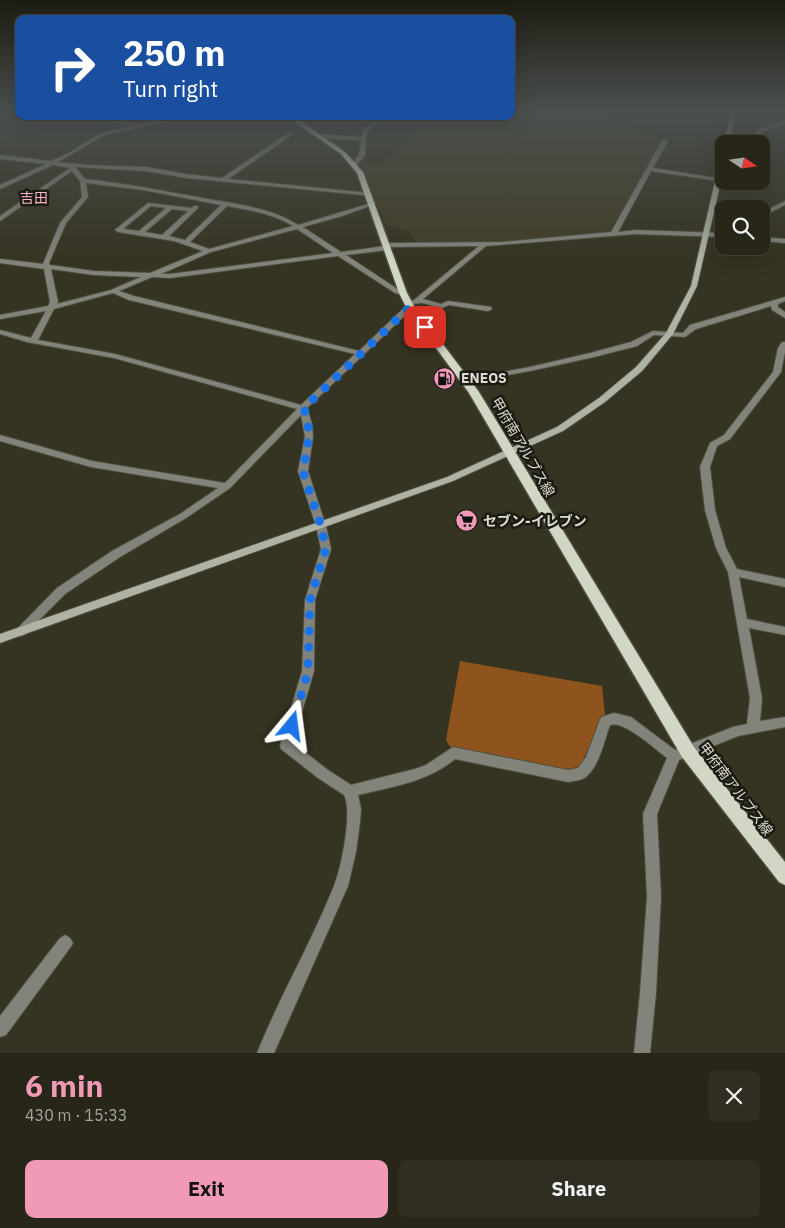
<!DOCTYPE html>
<meta charset="utf-8">
<style>
:root{--surface:#282619;--page:#302e22;--text:#f1f3f6;--muted:#a5a5a2;--line:#444338;--accent:#f09ab7}
body{margin:0;font-family:"IBM Plex Sans","Noto Sans JP",sans-serif;background:var(--page);color:var(--text);height:100vh;display:flex;flex-direction:column;font-size:19px;white-space:nowrap}
*{box-sizing:border-box;margin:0}
p{font-size:16px;color:var(--muted)}
.icon{flex:none;width:28px;height:28px;fill:none;stroke:currentColor;stroke-width:2;stroke-linecap:round;stroke-linejoin:round}
.map{position:relative;height:1053px;overflow:hidden}
.details{display:flex;flex-direction:column;background:var(--surface);flex:1}
.details>*{flex:none}
.hud{position:absolute;left:15px;top:15px;width:500px;height:105px;border-radius:10px;box-shadow:0 5px 20px #0002,0 0 0 1px var(--line);background:#1a4fa0;color:#fff;overflow:hidden}
.needle{width:32px;rotate:103deg}
.controls{position:absolute;left:715px;top:135px;display:grid;gap:10px}
.controls a{display:grid;place-items:center;width:55px;height:55px;border-radius:10px;background:var(--surface);box-shadow:0 5px 20px #0002,0 0 0 1px var(--line);font-size:25px}
.pin{position:absolute;display:grid;place-items:center;width:42px;height:42px;color:#fff;margin:-21px;border-radius:10px;box-shadow:0 2px 8px #0006}
.me{position:absolute;width:55px;margin:-28px;rotate:16deg;stroke-linejoin:round;filter:drop-shadow(0 0 4px #0008)}
.turn{display:flex;align-items:center;gap:18px;height:105px;padding:0 25px;font-size:22px}
.turn .icon{width:65px;height:65px;stroke-width:2.5}
.turn b{display:block;font-size:35px;line-height:42px}
.round{display:grid;place-items:center;flex:none;width:52px;height:52px;border-radius:10px;background:var(--page)}
.overview{display:flex;align-items:center;justify-content:space-between;height:85px;padding:0 25px}
h1{font-size:30px;font-weight:700;line-height:38px;color:var(--accent)}
.action{display:flex;gap:10px;margin-top:auto;padding:10px 25px}
.action a{flex:1;height:58px;border-radius:10px;background:var(--accent);color:#111;font-size:20px;font-weight:700;line-height:58px;text-align:center}
.action a+a{background:var(--page);color:var(--text)}
.map>svg:first-child{display:block}
.built{fill:#413d26}
.forest{fill:#8f541d}
.lines{fill:none;stroke-linecap:round;stroke-linejoin:round}
.street-casing{stroke:#504e3d;stroke-width:2}
.secondary-casing{stroke:#504e3d;stroke-width:2}
.primary-casing{stroke:#504e3d;stroke-width:3}
.street{fill:#82847c;fill-rule:evenodd}
.secondary{fill:#aeb3a5;fill-rule:evenodd}
.primary{fill:#d1d6c5;fill-rule:evenodd}
.route{stroke:#1a73e8;stroke-width:9;stroke-dasharray:0 16.2}
.labels{text-anchor:middle;stroke-width:5;stroke-linejoin:round;paint-order:stroke}
.far-quarter-label{font-size:14px;fill:#f9b7cc;stroke:#1b1a13}
.poi-label{font-size:14px;font-weight:bold;fill:#dedcd1;stroke:#1b1a13;text-anchor:start}
.street-label{font-size:14px;fill:#dedcd1;stroke:#1b1a13}
</style>
<div class="map">
<svg width="785" height="1053" viewBox="0 0 785 1053">
<rect width="100%" height="100%" fill="#353321"/>
<path class="built" d="M 511,113 L 595,113 L 637,128 L 663,140 L 609,232 L 486,244 L 417,244 L 408,231 L 386,225 L 360,162 L 381,164 L 427,122 L 454,116 L 511,116 Z"/>
<path class="forest" d="M 460,661 L 602,686 L 605,716 L 580,766 L 562,771 L 450,747 L 446,740 Z"/>
<g class="lines">
<defs>
<path id="street" d="M 68,116 L 83,116 L 136,124 L 134,125 Z
M 170,116 L 177,116 L 164,122 L 105,135 L 58,162 L 87,165 L 146,167 L 186,174 L 222,178 L 288,133 L 292,133 L 292,135 L 228,179 L 370,193 L 372,194 L 372,196 L 186,178 L 146,171 L 75,167 L 85,179 C 125,183 163,191 203,198 C 234,204 271,207 298,225 L 375,202 L 375,204 L 342,216 L 303,227 L 341,252 L 385,246 L 384,245 L 387,243 L 503,242 L 611,232 L 662,141 L 665,139 L 668,141 L 653,168 L 722,179 L 719,181 L 651,171 L 618,232 L 636,230 L 724,233 L 724,237 L 636,234 L 486,246 L 423,299 L 441,304 L 448,301 L 491,307 L 492,309 L 488,311 L 449,305 L 442,308 L 422,303 L 413,304 L 409,302 L 414,300 L 479,246 L 390,247 L 390,249 L 388,250 L 346,255 L 399,290 L 405,292 L 407,293 L 403,295 L 395,293 L 338,256 L 170,278 L 152,277 L 119,291 L 134,296 L 359,351 L 407,305 L 414,307 L 307,408 L 312,424 L 313,437 L 308,471 L 326,526 L 331,549 L 315,600 L 314,671 L 293,743 L 328,770 L 351,785 L 415,769 L 426,765 L 453,747 L 568,770 L 578,768 L 586,757 L 601,717 L 614,713 L 631,717 L 675,750 L 733,727 L 747,724 L 750,698 L 728,572 L 716,548 L 705,510 L 700,467 L 710,443 L 724,435 L 773,372 L 778,348 L 782,342 L 785,342 L 785,352 L 781,372 L 730,439 L 717,446 L 710,467 L 715,510 L 726,548 L 737,569 L 785,579 L 785,587 L 739,577 L 747,619 L 785,627 L 785,635 L 749,628 L 762,698 L 760,721 L 785,717 L 785,727 L 738,736 L 679,760 L 657,814 L 661,897 L 656,993 L 650,1053 L 634,1053 L 640,993 L 647,897 L 643,814 L 667,758 C 655,749 624,720 610,725 C 604,741 600,764 587,776 C 583,780 574,781 568,782 L 455,759 C 427,782 392,787 358,795 L 361,809 L 360,822 L 356,852 L 348,886 L 274,1053 L 257,1053 C 280,996 311,943 334,886 C 341,868 353,812 344,795 L 318,778 L 281,749 L 280,745 L 302,671 L 305,600 L 321,549 L 316,526 L 298,471 L 305,437 L 301,415 L 230,488 L 186,518 L 120,557 L 65,594 L 24,635 L 20,636 L 16,635 L 14,632 L 57,588 L 112,551 L 180,514 L 218,488 L 91,467 L 0,441 L 0,435 L 92,461 L 225,483 L 297,409 L 114,358 L 27,342 L 0,334 L 0,330 L 31,338 L 46,311 L 0,319 L 0,315 L 48,306 L 50,302 L 44,269 L 0,263 L 0,259 L 43,264 L 60,223 L 82,197 L 80,181 L 72,171 L 0,221 L 0,216 L 70,168 L 53,165 L 0,189 L 0,185 L 46,164 L 0,159 L 0,155 L 51,161 L 67,154 L 101,133 L 161,120 ZM 86,183 L 143,190 L 221,205 L 185,240 L 169,236 L 198,208 L 198,206 L 194,206 L 191,208 L 148,203 L 116,229 L 115,230 L 118,232 L 174,241 L 203,251 L 150,273 L 94,271 L 50,265 L 49,263 L 66,223 L 88,197 ZM 151,206 L 166,208 L 139,231 L 123,229 ZM 227,206 C 249,210 274,214 293,226 L 209,249 L 190,242 ZM 172,209 L 188,211 L 162,235 L 145,232 ZM 297,229 L 333,253 L 170,274 L 161,274 L 211,252 ZM 51,269 L 94,275 L 141,277 L 111,290 L 57,304 L 58,302 ZM 113,293 L 129,300 L 355,354 L 301,405 L 115,354 L 38,340 L 54,309 Z
M 380,116 L 385,116 L 367,132 L 365,155 L 357,165 L 352,164 L 359,155 L 361,140 L 318,138 L 315,136 L 318,134 L 362,137 L 363,131 Z
M 785,120 L 785,123 L 762,132 L 757,144 L 752,144 L 758,130 Z
M 785,201 L 785,205 L 761,217 L 761,213 Z
M 761,237 L 785,239 L 785,243 L 761,241 Z
M 785,297 L 785,301 L 778,304 L 778,307 L 785,312 L 785,318 L 772,310 L 771,306 L 696,329 L 685,337 L 654,335 L 637,346 L 594,357 L 530,371 L 465,383 L 461,381 L 465,379 L 530,367 L 590,353 L 631,342 L 653,331 L 683,333 L 690,325 Z
M 65,935 L 70,938 L 73,943 L 70,948 L 6,1035 L 0,1037 L 0,1016 L 60,938 Z"/>
<path id="secondary" d="M 729,113 L 733,113 L 734,118 L 729,144 L 724,144 L 730,118 Z
M 724,153 L 724,168 L 697,286 L 673,334 L 642,371 L 605,402 L 563,431 L 453,481 L 0,643 L 0,634 L 447,477 L 557,427 L 599,398 L 636,367 L 666,333 L 691,286 L 721,155 Z"/>
<path id="primary" d="M 286,116 L 293,116 L 345,152 L 363,172 L 407,293 L 414,306 L 479,392 L 694,747 L 785,862 L 785,885 L 779,882 L 682,757 L 469,393 L 406,307 L 399,293 L 357,173 L 341,154 Z"/>
</defs>
<use href="#street" class="street-casing"/>
<use href="#secondary" class="secondary-casing"/>
<use href="#primary" class="primary-casing"/>
<use href="#street" class="street"/>
<use href="#secondary" class="secondary"/>
<use href="#primary" class="primary"/>
</g>
<linearGradient id="sky" x2="0" y2="1"><stop stop-color="#1d1c12"/><stop offset="0.43" stop-color="#4b504e"/><stop offset="1" stop-color="#4b504e" stop-opacity="0"/></linearGradient>
<rect width="785" height="260" fill="url(#sky)"/>
<g class="lines">
<path class="route" d="M 292,726 L 308,672 L 310,600 L 326,549 L 321,526 L 303,472 L 309,437 L 308,424 L 304,408 L 410,307 L 425,327"/>
</g>
<defs>
<symbol id="fuel-disc" viewBox="-11 -11 22 22"><circle r="9.5" fill="#f09ab7" stroke="#1b1a13"/><path d="M-5.5-6h7V0h2V4h1.3V-2.5L3-4.5l.8-.8L6-3V5H2.5V1h-1V6h-7ZM-4.2-4.7v3.2H.2V-4.7Z" fill="#111"/></symbol>
<symbol id="supermarket-disc" viewBox="-11 -11 22 22"><circle r="9.5" fill="#f09ab7" stroke="#1b1a13"/><path d="M-6-5.5h2.5l.6 2H6L4.5 2H-2.5L-4.4-4H-6ZM-1.5 3.2a1.3 1.3 0 1 0 .1 0ZM3 3.2a1.3 1.3 0 1 0 .1 0Z" fill="#111"/></symbol>
</defs>
<g fill-rule="evenodd">
<use href="#fuel-disc" x="432" y="366" width="25" height="25"/>
<use href="#supermarket-disc" x="454" y="508" width="25" height="25"/>
</g>
<g class="labels">
<g class="far-quarter-label">
<text x="34" y="203">吉田</text>
</g>
<g class="poi-label">
<text x="461" y="383">ENEOS</text>
<text x="483" y="526">セブン-イレブン</text>
</g>
<g class="street-label">
<text transform="translate(523 447) rotate(60)" y="5">甲府南アルプス線</text>
<text transform="translate(736 789) rotate(53)" y="5">甲府南アルプス線</text>
</g>
</g>
</svg>
<div class="controls">
<a><svg class="needle" viewBox="-14 -14 28 28"><path d="M0-13l5 13h-10z" fill="#e53935"/><path d="M0 13l5-13h-10z" fill="#a5a5a2"/></svg></a>
<a><svg class="icon" aria-label="search" viewBox="0 0 24 24"><circle cx="10" cy="10" r="6"/><path d="M15 15l6 6"/></svg></a>
</div>
<div class="pin" style="left:425px;top:327px;background:#d93025"><svg class="icon" aria-label="arrive" viewBox="0 0 24 24"><path d="M6 21V4h12l-3 4 3 4H6"/></svg></div>
<svg class="me" style="left:292px;top:726px" viewBox="-20 -20 40 40"><path d="M0-17L14 15 0 8-14 15z" fill="#1a73e8" stroke="#fff" stroke-width="4"/></svg>
<div class="hud">
<div class="turn"><svg class="icon" aria-label="right" viewBox="0 0 24 24"><path d="M7 20v-9h11M14 6l5 5-5 5"/></svg><div><b>250 m</b>Turn right</div></div>
</div>
</div>
<section class="details">
<div class="overview"><div><h1>6 min</h1><p>430 m · 15:33</p></div><a class="round"><svg class="icon" aria-label="close" viewBox="0 0 24 24"><path d="M6 6l12 12M18 6L6 18"/></svg></a></div>
<div class="action"><a>Exit</a><a>Share</a></div>
</section>
